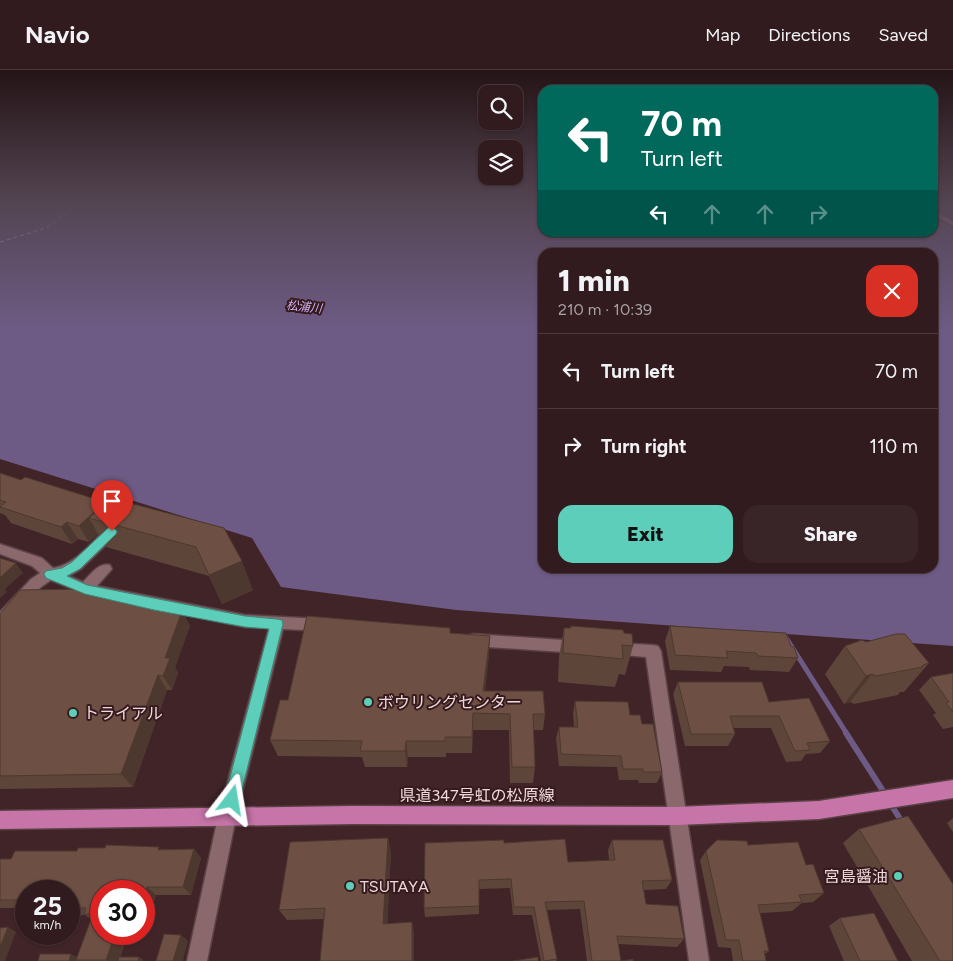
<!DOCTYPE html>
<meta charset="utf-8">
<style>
:root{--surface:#311b1e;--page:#392427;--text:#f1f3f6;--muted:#a8a1a4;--line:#4c393c;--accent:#5dceb9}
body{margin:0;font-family:Figtree,"Noto Sans JP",sans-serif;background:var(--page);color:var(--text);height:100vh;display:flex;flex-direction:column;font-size:19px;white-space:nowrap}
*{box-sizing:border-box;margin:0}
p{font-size:16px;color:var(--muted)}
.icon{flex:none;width:28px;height:28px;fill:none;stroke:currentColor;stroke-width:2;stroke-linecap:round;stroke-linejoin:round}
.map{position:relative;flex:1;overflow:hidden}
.panel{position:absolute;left:538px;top:178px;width:400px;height:325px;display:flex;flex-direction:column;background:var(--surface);border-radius:15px;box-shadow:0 1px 4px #0004,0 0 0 1px var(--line)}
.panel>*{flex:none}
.hud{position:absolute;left:538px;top:15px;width:400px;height:152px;border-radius:15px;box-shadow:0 1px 4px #0004,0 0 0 1px var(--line);background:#00695c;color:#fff;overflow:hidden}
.controls{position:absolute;left:478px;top:15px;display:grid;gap:10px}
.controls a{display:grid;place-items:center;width:45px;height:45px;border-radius:10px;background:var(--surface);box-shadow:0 1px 4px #0004,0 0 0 1px var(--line);font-size:25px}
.speed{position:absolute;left:15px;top:810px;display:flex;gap:10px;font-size:25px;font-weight:700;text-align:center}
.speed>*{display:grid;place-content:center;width:65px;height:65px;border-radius:50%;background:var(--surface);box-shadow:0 1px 4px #0004,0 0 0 1px var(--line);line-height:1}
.speed small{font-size:12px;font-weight:400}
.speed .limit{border:8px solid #d22;background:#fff;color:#111}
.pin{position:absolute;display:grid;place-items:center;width:42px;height:42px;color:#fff;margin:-51px -21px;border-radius:50% 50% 50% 0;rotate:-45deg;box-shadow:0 0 5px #0007}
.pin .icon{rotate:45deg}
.me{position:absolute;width:55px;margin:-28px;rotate:14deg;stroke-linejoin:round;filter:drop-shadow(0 0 4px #0008)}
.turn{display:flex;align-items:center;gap:18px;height:105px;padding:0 20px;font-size:22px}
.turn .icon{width:65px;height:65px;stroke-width:2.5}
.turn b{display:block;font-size:35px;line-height:42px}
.lanes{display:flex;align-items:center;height:48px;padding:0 20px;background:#0003;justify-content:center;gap:25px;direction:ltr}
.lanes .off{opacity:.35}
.round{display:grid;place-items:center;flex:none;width:52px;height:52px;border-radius:15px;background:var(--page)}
.head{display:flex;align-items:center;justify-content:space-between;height:85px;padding:0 20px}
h1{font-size:30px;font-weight:800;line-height:38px}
.action{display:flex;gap:10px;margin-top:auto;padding:10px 20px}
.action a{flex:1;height:58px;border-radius:15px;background:var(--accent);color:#111;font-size:20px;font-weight:800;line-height:58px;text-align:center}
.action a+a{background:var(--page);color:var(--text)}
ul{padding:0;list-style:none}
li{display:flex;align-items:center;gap:15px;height:75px;padding:0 20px;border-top:1px solid var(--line)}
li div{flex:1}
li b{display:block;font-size:19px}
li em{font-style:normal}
header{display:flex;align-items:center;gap:30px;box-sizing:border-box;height:70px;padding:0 25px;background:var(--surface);border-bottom:1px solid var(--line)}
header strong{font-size:24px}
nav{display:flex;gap:28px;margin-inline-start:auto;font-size:18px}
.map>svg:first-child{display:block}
.water{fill:#6e5b85;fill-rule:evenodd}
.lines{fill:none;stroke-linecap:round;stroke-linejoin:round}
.stream-far1{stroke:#6e5b85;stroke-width:5}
.stream{stroke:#6e5b85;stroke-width:6}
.ferry{stroke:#d0b3f6;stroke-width:1;stroke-dasharray:4 3;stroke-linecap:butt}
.minor-casing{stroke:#5a4145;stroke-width:3}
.major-casing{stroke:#5a4145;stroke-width:3}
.minor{fill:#8a686c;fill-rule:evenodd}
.major{fill:#c775a9;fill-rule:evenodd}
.wall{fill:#5e453a}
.shaded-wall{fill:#4c382f}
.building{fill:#6d5043;stroke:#4c382f}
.route{fill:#5dceb9;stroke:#3c8678}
.poi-dot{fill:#5dceb9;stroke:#361a1e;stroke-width:2}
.labels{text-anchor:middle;stroke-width:4;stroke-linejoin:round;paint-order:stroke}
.far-water-label{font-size:12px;font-style:italic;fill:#d0b3f6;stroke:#361a1e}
.near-poi-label{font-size:16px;fill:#edd9db;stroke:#361a1e;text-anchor:start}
.near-street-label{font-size:16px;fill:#edd9db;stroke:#361a1e}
</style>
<header>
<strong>Navio</strong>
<nav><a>Map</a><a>Directions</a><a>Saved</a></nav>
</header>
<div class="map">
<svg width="953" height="891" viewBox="0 0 953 891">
<rect width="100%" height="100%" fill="#412428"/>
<path class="water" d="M 0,135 L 451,135 L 470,137 L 542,137 L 542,162 L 932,162 L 933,135 L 953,135 L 953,576 L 456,540 L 281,517 L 252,468 L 0,389 ZM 542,182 L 932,182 L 932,498 L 542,498 Z"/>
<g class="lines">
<path class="stream-far1" d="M 785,566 L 847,664"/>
<path class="stream" d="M 846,663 L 885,724
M 890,733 L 902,752"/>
<path class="ferry" d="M 0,172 L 46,158 L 77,135"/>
<defs>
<path id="minor" d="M 114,454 L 119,456 L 120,459 L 119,462 L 81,499 L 69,506 L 83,512 C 90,505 99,492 110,495 L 112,499 L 97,516 L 245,545 L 322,549 L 327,551 L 329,555 L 327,559 L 322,561 L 283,559 L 236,747 L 207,891 L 187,891 L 218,747 L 269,558 L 245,557 L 85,524 L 51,510 L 41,517 L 5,556 L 0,558 L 0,542 L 31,509 L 40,503 L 32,496 L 0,484 L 0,474 L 42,488 L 53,498 C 75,495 93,471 109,456 Z
M 473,564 L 578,571 L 583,573 L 585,577 L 583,581 L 578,583 L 473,576 L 468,574 L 466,570 L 468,566 Z
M 616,573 L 653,575 L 658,576 L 661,581 L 709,891 L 689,891 L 646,587 L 611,584 L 608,579 L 611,574 Z"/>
<path id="major" d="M 932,139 L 953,151 L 953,156 L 932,144 Z
M 953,710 L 953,728 L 819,749 L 677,755 L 353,754 L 0,759 L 0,741 L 353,736 L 677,737 L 819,731 Z"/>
</defs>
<use href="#minor" class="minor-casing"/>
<use href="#major" class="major-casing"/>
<use href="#minor" class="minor"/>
<use href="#major" class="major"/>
</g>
<path class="wall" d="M 0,403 L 21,410 L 105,433 L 224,458 L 253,520 L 222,534 L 209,506 L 106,477 L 98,464 L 89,472 L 78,469 L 72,474 L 11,453 L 5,445 L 0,443 Z
M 182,541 L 190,556 L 175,597 L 178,603 L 172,620 L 167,620 L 133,717 L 0,719 L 0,544 Z
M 571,556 L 624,563 L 633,576 L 625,605 L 619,604 L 615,617 L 558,612 L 559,587 L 564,558 L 570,558 Z
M 670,556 L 791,576 L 798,588 L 789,602 L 750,600 L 749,597 L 724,596 L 721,602 L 670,600 L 665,571 Z
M 450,563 L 489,584 L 485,621 L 545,644 L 543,660 L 533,660 L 535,697 L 533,713 L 510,713 L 509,660 L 473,660 L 472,683 L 446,683 L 446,687 L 408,687 L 407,697 L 365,697 L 362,687 L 278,686 L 270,670 L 288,630 Z
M 845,576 L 929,593 L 904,622 L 900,622 L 898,625 L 854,634 L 850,632 L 844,634 L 825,604 Z
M 953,603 L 953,657 L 943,659 L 933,645 L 936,643 L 919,620 L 931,607 Z
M 678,612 L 769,632 L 830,671 L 820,683 L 806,684 L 801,691 L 786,692 L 771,658 L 733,658 L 735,664 L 728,676 L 685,676 L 673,624 Z
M 575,631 L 630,645 L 642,654 L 662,702 L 657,713 L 639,713 L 638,710 L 619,710 L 617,697 L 559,696 L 556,668 L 559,657 L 574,657 L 573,643 Z
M 953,748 L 953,762 L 947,753 Z
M 859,759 L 953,891 L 912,891 L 843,773 Z
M 612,770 L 672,810 L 666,819 L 644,820 L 646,834 L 684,869 L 677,877 L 618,874 L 621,891 L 587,891 L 580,839 L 547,840 L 557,889 L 556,891 L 541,891 L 532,845 L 513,845 L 510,818 L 479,819 L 479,844 L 425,847 L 424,838 L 504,773 L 568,792 L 609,790 L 608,780 Z
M 748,775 L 806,795 L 824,823 L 813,832 L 802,833 L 792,841 L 760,843 L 769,881 L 765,884 L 766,891 L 733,891 L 731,878 L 718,877 L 700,790 L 706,781 Z
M 162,779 L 194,779 L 201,788 L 191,825 L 156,825 L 147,853 L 144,853 L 144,821 L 101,821 L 128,864 L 120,887 L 139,887 L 143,890 L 143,891 L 38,891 L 77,887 L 91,849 L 85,845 L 69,846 L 69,821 L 26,821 L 26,838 L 0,838 L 0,789 L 11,789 L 77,781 Z
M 391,781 L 387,853 L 414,862 L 414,891 L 320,891 L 324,849 L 287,850 L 279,840 Z
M 840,848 L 898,891 L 844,891 L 829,856 Z"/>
<path class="shaded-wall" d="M 105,432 L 89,448 L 98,464 L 89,472 L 79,456 Z
M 67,452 L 78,469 L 72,474 L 61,457 Z
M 242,491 L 253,520 L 222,534 L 209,505 Z
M 16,493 L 23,503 L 5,519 L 7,522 L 0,528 L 0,508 Z
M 182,541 L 190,556 L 175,597 L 178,603 L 172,620 L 163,606 L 165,588 Z
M 490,566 L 489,584 L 483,638 L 483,621 Z
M 872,604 L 850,632 L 844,634 L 866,606 Z
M 158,605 L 167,620 L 133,717 L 121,704 Z
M 406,671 L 408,687 L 407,697 L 405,681 Z
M 388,768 L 391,781 L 387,864 L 383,854 Z
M 194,779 L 201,788 L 191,825 L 183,817 Z
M 147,817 L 156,825 L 147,853 L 144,851 L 144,826 Z
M 412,852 L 414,862 L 414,891 L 412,891 Z
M 8,857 L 16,862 L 5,891 L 0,891 L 0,878 Z
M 115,864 L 128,864 L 119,891 L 107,891 L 106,890 Z
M 181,865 L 188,871 L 183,891 L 173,891 Z
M 71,884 L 82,890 L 76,890 L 77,891 L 69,891 Z
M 139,887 L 143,890 L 143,891 L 138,891 Z"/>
<path class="building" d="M 0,403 L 21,410 L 25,407 L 105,432 L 79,456 L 67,452 L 61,457 L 0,437 L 6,432 L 0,430 Z
M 111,428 L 224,458 L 242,491 L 209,505 L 196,477 L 89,448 Z
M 0,488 L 16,493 L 0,508 Z
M 83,519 L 182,541 L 165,588 L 170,588 L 163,606 L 158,605 L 121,704 L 0,706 L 0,544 L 20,520 Z
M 307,546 L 450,558 L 450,563 L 490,566 L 483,621 L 543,621 L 545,644 L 533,644 L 535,697 L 512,697 L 510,644 L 473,643 L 472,667 L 445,667 L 445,671 L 406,671 L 405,681 L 360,681 L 362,671 L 270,670 L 280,630 L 288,630 Z
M 571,556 L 623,560 L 624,563 L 632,564 L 633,576 L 622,575 L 623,589 L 563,583 L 564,558 L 571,558 Z
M 670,556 L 786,563 L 791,576 L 794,577 L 798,588 L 758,586 L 756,583 L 726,581 L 728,588 L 675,585 Z
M 896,564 L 905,564 L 929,593 L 923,595 L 922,597 L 876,606 L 872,604 L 866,606 L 845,576 L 862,570 L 866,572 Z
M 953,603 L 953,642 L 946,633 L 949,632 L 931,607 Z
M 678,612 L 762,612 L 769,632 L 809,628 L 830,671 L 807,673 L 810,680 L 795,681 L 779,646 L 730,646 L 735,664 L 691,664 Z
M 575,631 L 628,632 L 630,645 L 640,645 L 642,654 L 653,654 L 662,702 L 643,702 L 643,699 L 623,699 L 621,686 L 561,684 L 559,657 L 578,657 Z
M 908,746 L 953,814 L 953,891 L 940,891 L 859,759 Z
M 388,768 L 383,854 L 412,852 L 412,891 L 320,891 L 325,838 L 279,840 L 290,772 Z
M 565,769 L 568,792 L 615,790 L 612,770 L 663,770 L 672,810 L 642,811 L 646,834 L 678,836 L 684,869 L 617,866 L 621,891 L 592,891 L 584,831 L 545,832 L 557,889 L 544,891 L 534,837 L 514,837 L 511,809 L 479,810 L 479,836 L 424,838 L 425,773 L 504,770 L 504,773 Z
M 717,770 L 747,771 L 748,775 L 798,772 L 806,795 L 813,794 L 824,823 L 799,825 L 802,832 L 758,835 L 769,881 L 764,881 L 766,891 L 743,891 L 739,870 L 726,870 L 706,781 Z
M 106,775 L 159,777 L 158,780 L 194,779 L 183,817 L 147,817 L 144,826 L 144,821 L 101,821 L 101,864 L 115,864 L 106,890 L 76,890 L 93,844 L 84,844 L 86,838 L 69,838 L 69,821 L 26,821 L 26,830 L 0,830 L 0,789 L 11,789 L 15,781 L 77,781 L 78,778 L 105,778 Z
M 874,843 L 898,891 L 860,891 L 840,848 Z
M 8,857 L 0,878 L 0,858 Z
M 164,864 L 181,865 L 173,891 L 156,891 Z
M 40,884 L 71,884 L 69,891 L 38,891 Z
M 119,887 L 139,887 L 138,891 L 118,891 Z
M 538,887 L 538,891 L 513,891 Z
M 633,889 L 633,891 L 622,891 Z"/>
<linearGradient id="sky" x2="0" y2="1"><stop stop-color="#241416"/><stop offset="0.52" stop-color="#544553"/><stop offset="1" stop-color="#544553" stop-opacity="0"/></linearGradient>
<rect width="953" height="259" fill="url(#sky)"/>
<path class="route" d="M 112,457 L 117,461 L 116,464 L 80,499 L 67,506 L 87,515 L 245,546 L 277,549 L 282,550 L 283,554 L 238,736 L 232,738 L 226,736 L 224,730 L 269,559 L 245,557 L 154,540 L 85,524 L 46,508 L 44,504 L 46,501 L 62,498 L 72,492 L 108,458 Z"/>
<g class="poi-dot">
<circle cx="368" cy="632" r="5"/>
<circle cx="73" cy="643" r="5"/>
<circle cx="898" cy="806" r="5"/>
<circle cx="350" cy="816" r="5"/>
</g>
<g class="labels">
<g class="far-water-label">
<text transform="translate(304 237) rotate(6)" y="4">松浦川</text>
</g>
<g class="near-poi-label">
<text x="378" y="638">ボウリングセンター</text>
<text x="83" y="649">トライアル</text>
<text x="888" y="812" text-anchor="end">宮島醤油</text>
<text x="360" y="822">TSUTAYA</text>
</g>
<g class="near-street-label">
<text x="477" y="731">県道347号虹の松原線</text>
</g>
</g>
</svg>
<div class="controls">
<a><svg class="icon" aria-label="search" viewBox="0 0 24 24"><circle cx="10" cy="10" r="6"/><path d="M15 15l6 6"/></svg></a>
<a><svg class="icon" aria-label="layers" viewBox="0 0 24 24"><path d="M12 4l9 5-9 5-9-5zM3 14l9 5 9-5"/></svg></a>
</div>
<div class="speed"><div>25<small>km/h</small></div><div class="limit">30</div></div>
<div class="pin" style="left:112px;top:461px;background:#d93025"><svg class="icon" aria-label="arrive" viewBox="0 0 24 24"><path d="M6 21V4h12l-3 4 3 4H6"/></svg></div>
<svg class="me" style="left:232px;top:730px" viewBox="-20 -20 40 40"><path d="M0-17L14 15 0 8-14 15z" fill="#5dceb9" stroke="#fff" stroke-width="4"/></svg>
<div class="hud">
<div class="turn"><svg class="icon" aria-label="left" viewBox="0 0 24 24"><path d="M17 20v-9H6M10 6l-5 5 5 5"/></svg><div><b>70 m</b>Turn left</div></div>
<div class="lanes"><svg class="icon" aria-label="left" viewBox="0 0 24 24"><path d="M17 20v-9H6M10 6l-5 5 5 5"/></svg><svg class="icon off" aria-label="ahead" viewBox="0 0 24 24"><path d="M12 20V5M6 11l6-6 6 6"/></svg><svg class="icon off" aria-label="ahead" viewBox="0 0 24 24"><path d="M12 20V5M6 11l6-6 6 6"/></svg><svg class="icon off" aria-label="right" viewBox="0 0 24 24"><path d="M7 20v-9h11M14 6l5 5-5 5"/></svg></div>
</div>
<section class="panel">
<div class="head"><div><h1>1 min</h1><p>210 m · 10:39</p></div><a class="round" style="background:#d93025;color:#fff"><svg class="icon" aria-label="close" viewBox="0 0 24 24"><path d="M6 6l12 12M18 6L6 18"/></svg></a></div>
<ul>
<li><svg class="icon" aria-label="left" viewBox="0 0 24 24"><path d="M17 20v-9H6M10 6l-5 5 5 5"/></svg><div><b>Turn left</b></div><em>70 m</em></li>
<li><svg class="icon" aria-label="right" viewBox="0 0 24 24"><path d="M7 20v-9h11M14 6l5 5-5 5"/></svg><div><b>Turn right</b></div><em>110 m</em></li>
</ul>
<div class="action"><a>Exit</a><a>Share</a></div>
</section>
</div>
